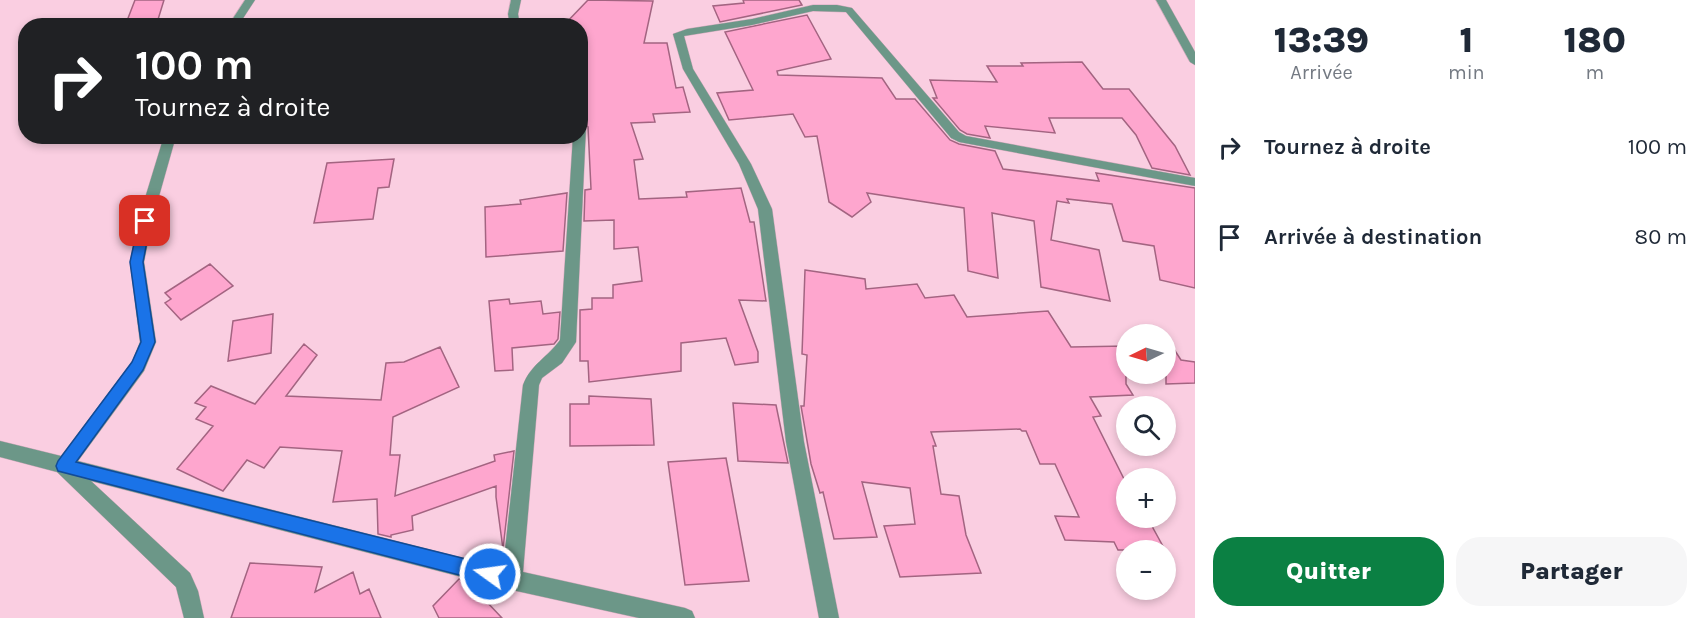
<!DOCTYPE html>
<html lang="fr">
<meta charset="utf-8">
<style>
:root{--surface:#fff;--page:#f6f6f7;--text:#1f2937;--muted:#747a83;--accent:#0b8043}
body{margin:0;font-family:Karla,sans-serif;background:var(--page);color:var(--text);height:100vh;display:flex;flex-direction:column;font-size:22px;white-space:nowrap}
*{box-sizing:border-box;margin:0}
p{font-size:20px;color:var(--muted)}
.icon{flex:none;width:33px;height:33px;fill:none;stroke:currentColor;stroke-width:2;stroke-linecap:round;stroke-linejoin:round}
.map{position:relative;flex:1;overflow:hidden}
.panel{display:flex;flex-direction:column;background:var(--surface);width:510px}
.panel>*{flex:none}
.top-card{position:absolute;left:18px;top:18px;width:570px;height:126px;border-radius:24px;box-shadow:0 3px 9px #0003;background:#202124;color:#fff;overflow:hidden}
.needle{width:39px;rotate:265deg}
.controls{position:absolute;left:1116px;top:324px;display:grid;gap:12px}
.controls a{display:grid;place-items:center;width:60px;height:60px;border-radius:50%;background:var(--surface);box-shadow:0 3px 9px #0003;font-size:30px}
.pin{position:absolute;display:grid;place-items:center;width:51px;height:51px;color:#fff;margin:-26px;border-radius:12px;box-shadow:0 3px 9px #0006}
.me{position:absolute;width:66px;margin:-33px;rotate:284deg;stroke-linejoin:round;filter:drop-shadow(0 0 4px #0008)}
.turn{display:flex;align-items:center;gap:21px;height:126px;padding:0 18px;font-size:27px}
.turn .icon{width:78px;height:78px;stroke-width:2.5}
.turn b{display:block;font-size:42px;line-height:51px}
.eta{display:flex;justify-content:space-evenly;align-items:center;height:102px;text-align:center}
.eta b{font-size:36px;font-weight:800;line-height:42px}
.action{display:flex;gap:12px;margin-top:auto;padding:12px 18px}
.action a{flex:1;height:69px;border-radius:24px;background:var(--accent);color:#fff;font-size:24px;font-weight:800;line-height:69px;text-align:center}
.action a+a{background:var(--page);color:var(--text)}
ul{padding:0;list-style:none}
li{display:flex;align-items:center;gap:18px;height:90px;padding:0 18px}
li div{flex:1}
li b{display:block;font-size:22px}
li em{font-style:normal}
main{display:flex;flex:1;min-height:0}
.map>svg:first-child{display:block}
.building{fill:#fea6ce;stroke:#a36481;stroke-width:1.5}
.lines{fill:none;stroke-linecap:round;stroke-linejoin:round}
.minor-casing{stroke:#d5acbe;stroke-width:1}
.minor{fill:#6c9788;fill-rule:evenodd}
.route{fill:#1a73e8;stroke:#114b97;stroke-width:1.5}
</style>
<main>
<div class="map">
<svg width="1195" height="618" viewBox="0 0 1195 618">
<rect width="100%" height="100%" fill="#facee1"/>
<path class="building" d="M 135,0 L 164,0 L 156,26 L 125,26 Z
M 588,0 L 653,1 L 644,43 L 667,43 L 676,88 L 683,87 L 690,112 L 653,114 L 655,122 L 631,123 L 643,159 L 634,160 L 639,199 L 687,197 L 686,192 L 741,188 L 750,222 L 754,222 L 766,301 L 739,300 L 758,352 L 758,362 L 735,365 L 726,338 L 681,343 L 681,371 L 589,382 L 588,361 L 580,361 L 580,310 L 592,309 L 592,298 L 613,298 L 613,285 L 642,281 L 638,247 L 614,249 L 614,220 L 584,221 L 585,190 L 591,189 L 588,127 L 580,121 L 580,26 L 563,26 Z
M 743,0 L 799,0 L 802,5 L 720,22 L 713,6 L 744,3 Z
M 807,15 L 831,59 L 777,71 L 778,75 L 882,78 L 896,99 L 915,99 L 950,140 L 959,144 L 995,151 L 1003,169 L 1099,181 L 1096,173 L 1195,188 L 1195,288 L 1160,280 L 1154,246 L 1123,241 L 1112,204 L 1067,199 L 1069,203 L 1057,201 L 1051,240 L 1099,250 L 1110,301 L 1041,287 L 1034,221 L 992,213 L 998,278 L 968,271 L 964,208 L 867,193 L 871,202 L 852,217 L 829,202 L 817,136 L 805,137 L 793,114 L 729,120 L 717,93 L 753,90 L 725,32 Z
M 1082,62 L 1103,89 L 1129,89 L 1175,146 L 1190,175 L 1152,168 L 1136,135 L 1122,118 L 1049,118 L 1055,133 L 985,126 L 990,138 L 967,134 L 960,130 L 933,98 L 937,98 L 930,80 L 997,82 L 987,66 L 1023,66 L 1021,63 Z
M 394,159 L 389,187 L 378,188 L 373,219 L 314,223 L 327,163 Z
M 567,193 L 563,251 L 486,257 L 485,207 L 521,204 L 520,200 Z
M 210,264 L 233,286 L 181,320 L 165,303 L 171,299 L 165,293 Z
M 805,270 L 865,279 L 866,289 L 917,284 L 925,298 L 954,295 L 967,317 L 1048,311 L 1071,347 L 1126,346 L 1126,384 L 1133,395 L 1090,397 L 1101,416 L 1093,417 L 1126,483 L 1126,518 L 1148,519 L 1165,550 L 1118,550 L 1114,542 L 1065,540 L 1055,516 L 1079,517 L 1055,464 L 1040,464 L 1026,431 L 1022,431 L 1020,429 L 931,432 L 936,446 L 933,446 L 941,494 L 959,496 L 966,535 L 981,573 L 900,577 L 884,526 L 915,524 L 910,488 L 862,482 L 877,537 L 834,539 L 823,492 L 820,493 L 811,464 L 801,406 L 804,406 L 807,355 L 802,354 Z
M 509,299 L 510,304 L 541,301 L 543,314 L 560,312 L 558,339 L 554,344 L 512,348 L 513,370 L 495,371 L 489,301 Z
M 273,314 L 271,353 L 228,361 L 233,321 Z
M 1166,337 L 1181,360 L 1195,362 L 1195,383 L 1166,384 Z
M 304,344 L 317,355 L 286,396 L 381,400 L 386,363 L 404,362 L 440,347 L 459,387 L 393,417 L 390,455 L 400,455 L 395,496 L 495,461 L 494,455 L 514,451 L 503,549 L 496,497 L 496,486 L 412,516 L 413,530 L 391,535 L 391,537 L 378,534 L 377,499 L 333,502 L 342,451 L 280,447 L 264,468 L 247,460 L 223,491 L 177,469 L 213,426 L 196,419 L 206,407 L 195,403 L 211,386 L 255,404 Z
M 589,396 L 651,399 L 654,445 L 570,446 L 570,404 L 589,404 Z
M 733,403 L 776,405 L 788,463 L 738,461 Z
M 726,458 L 749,581 L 685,585 L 668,462 Z
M 250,563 L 322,567 L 315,592 L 353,572 L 360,594 L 369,589 L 381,618 L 231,618 Z
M 459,579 L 467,581 L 502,618 L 439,618 L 433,606 Z"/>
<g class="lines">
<defs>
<path id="minor" d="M 245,0 L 255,0 L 238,26 L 228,26 Z
M 511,0 L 521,0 L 518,14 L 520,26 L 510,26 L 508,14 Z
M 1156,0 L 1166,0 L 1195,52 L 1195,65 L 1190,62 Z
M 813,5 L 837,5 L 852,8 L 959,132 L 966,136 L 1195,178 L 1195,186 L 959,142 L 951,138 L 846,12 L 813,11 L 752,25 L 684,36 L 693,69 L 751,164 L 772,209 L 804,442 L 839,618 L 819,618 L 786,442 L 758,209 L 739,164 L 683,69 L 673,34 L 687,29 L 752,19 Z
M 580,123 L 586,127 L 576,342 L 562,363 L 542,378 L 539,385 L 523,572 L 685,608 L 692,611 L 695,618 L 639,618 L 512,590 L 91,481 L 190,573 L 198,591 L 204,618 L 184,618 L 176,587 L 57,472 L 0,457 L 0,441 L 61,456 L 132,362 L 140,342 L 130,262 L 138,221 L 164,136 L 176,136 L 152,221 L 144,262 L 156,342 L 144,371 L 78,461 L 503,568 L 523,385 C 531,364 547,358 560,340 L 573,136 L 580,136 Z"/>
</defs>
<use href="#minor" class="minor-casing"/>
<use href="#minor" class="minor"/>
</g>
<path class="route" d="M 145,216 L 151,221 L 143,262 L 155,342 L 143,370 L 76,462 L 490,565 L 496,568 L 499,574 L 496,580 L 490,583 L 58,471 L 56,466 L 58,461 L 132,362 L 141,342 L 130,262 L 139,221 Z"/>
</svg>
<div class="controls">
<a><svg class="needle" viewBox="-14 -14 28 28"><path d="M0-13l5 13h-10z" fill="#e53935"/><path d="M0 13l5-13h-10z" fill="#747a83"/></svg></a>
<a><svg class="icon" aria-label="search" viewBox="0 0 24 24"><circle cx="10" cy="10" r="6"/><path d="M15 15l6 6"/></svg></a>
<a>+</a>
<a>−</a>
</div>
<div class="pin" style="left:145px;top:221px;background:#d93025"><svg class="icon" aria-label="arrive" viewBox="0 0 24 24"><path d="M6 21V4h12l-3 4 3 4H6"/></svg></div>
<svg class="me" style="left:490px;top:574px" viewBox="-20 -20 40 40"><circle r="17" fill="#1a73e8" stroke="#fff" stroke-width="3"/><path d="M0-11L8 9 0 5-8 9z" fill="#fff"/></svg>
<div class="top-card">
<div class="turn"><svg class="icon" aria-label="right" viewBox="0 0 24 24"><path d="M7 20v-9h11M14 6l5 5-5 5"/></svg><div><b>100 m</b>Tournez à droite</div></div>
</div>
</div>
<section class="panel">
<div class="eta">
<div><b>13:39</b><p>Arrivée</p></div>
<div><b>1</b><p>min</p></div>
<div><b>180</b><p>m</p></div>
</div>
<ul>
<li><svg class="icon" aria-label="right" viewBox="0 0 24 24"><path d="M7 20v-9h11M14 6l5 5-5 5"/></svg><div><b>Tournez à droite</b></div><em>100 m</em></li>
<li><svg class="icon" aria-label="arrive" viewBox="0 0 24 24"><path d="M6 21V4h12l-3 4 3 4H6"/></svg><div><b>Arrivée à destination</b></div><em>80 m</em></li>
</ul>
<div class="action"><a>Quitter</a><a>Partager</a></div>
</section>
</main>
